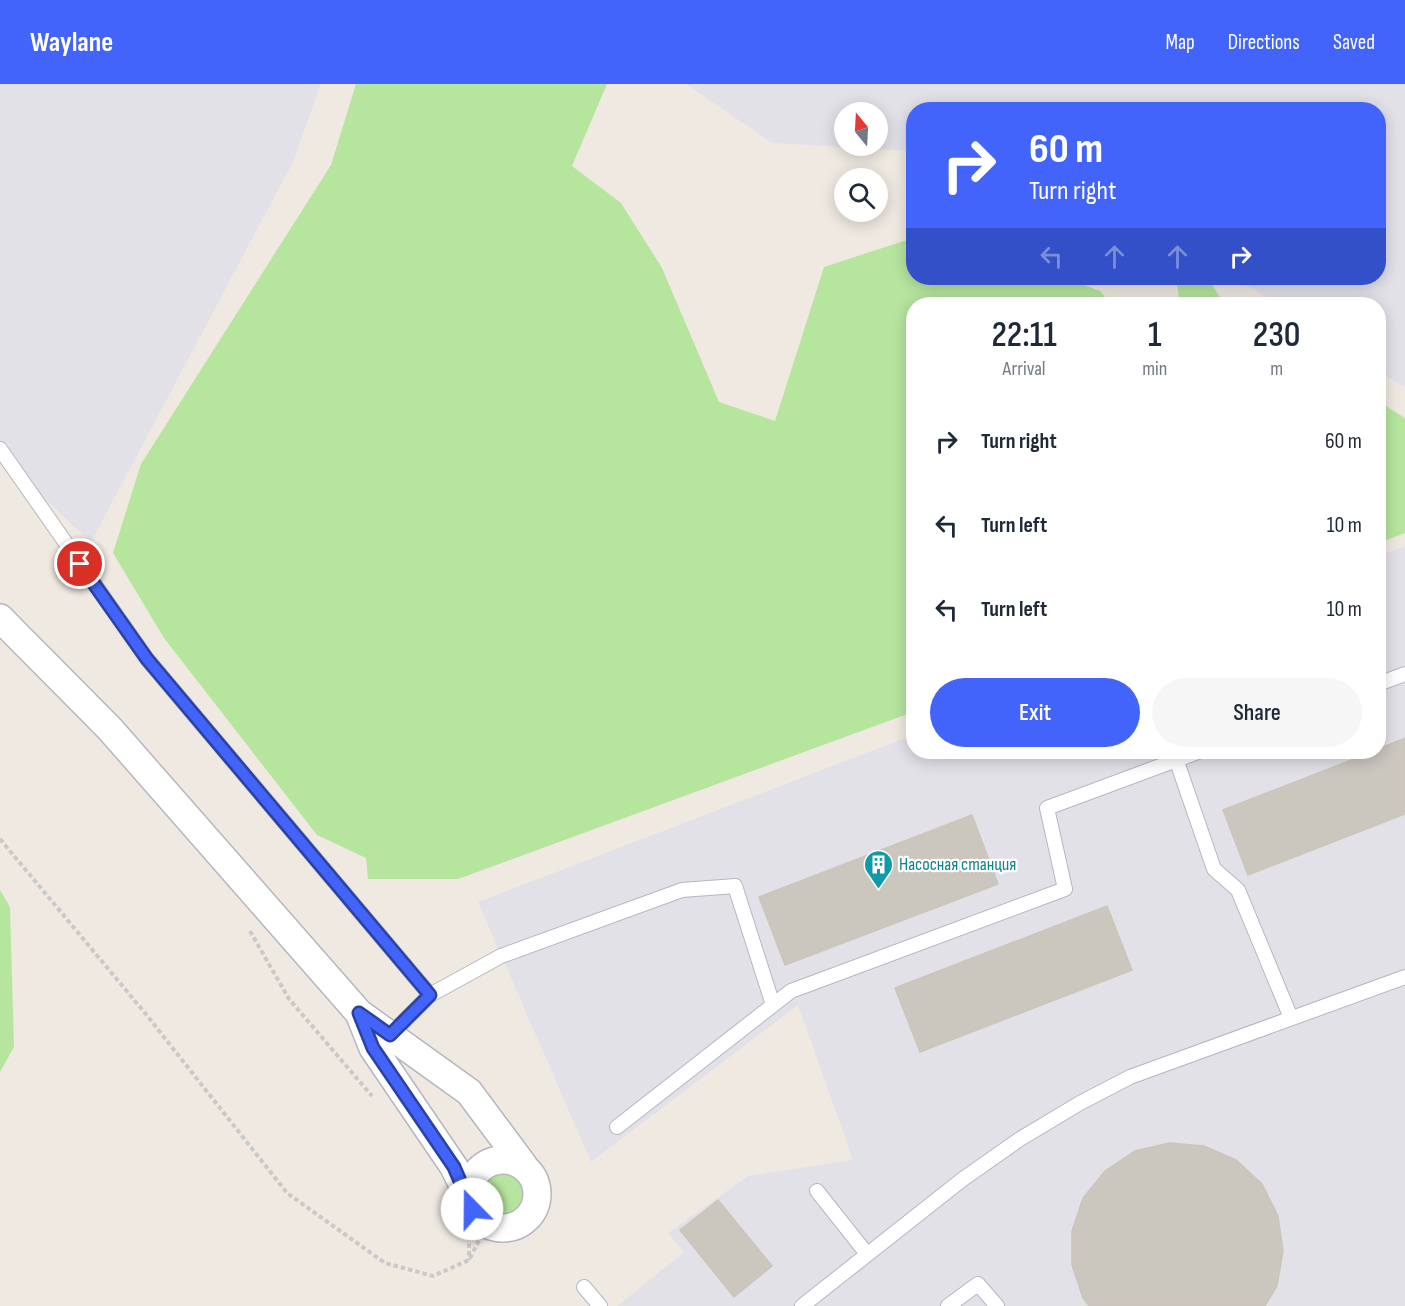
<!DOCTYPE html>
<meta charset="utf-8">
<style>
:root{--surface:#fff;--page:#f6f6f7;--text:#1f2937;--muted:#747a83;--accent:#4264fb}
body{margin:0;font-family:"Sofia Sans Condensed",sans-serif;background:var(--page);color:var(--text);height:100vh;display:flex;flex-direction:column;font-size:22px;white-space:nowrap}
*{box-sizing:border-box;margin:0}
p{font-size:20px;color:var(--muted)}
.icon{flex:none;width:33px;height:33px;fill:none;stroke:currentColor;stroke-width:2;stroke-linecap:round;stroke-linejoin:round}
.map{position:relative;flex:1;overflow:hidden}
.drawer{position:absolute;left:906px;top:213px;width:480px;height:462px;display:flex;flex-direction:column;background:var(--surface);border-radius:24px;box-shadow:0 3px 15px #0003}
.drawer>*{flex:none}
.hud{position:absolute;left:906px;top:18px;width:480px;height:183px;border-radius:24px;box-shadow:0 3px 15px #0003;background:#4264fb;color:#fff;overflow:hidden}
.needle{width:39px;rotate:342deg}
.buttons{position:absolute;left:834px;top:18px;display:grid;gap:12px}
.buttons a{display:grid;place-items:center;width:54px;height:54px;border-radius:50%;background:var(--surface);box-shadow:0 3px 15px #0003;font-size:30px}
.pin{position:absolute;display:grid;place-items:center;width:51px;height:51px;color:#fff;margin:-26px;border:3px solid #fff;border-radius:50%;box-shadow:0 2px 6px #0007}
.me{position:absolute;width:66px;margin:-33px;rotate:338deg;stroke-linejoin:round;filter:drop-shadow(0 0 4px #0008)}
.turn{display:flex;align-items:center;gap:21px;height:126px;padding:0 24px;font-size:27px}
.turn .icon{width:78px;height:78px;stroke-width:2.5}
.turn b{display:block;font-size:42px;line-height:51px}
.lanes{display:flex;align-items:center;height:57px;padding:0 24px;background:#0003;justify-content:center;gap:30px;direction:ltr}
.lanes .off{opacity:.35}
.eta{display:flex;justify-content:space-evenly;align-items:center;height:102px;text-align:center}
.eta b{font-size:36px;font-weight:600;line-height:42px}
.button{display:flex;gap:12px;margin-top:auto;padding:12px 24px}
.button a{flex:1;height:69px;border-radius:36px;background:var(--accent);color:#fff;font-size:24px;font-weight:600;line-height:69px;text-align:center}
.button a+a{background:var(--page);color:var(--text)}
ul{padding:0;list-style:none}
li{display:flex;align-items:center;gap:18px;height:84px;padding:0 24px}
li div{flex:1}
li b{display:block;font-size:22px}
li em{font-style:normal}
header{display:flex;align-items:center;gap:36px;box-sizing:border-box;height:84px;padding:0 30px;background:var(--accent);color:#fff}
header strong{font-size:28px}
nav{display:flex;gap:33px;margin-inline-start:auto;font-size:21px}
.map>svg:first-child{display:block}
.industrial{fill:#e3e1e8;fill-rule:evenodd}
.green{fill:#b6e59e}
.building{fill:#cbc7bf;stroke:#cbc5ba;stroke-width:1.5}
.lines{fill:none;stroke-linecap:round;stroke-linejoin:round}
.service-casing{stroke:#b4b7c1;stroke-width:16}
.minor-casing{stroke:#b4b7c1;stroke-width:30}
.path{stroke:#c9c9c9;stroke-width:4;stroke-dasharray:4.5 3;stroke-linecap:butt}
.service{stroke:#fff;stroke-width:14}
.minor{stroke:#fff;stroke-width:27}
.route-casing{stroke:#2b41a3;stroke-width:15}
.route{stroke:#4264fb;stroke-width:10}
.labels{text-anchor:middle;stroke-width:4.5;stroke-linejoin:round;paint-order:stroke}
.culture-label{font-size:18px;fill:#0d838f;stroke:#fff;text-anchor:start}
</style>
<header>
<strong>Waylane</strong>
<nav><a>Map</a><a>Directions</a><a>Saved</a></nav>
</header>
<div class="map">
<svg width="1405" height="1222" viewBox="0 0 1405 1222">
<rect width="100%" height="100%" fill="#efe9e1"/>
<path class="industrial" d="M 0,0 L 321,0 L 293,78 L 91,458 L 0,373 Z
M 686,0 L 1405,0 L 1405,304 L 1379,287 L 1378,220 L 1277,220 L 1235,194 L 1378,194 L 1378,26 L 914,26 L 913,67 L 772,59 ZM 878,28 L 878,62 L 844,62 L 844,28 Z
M 1405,462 L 1405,1222 L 617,1222 L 684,1168 L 668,1149 L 748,1092 L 853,1076 L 798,921 L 591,1078 L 478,818 L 913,651 L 914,668 L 1378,668 L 1379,472 Z"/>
<path class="green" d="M 356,0 L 607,0 L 572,82 L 621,119 L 662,184 L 719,318 L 775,337 L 824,183 L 913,154 L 914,194 L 1065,194 L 1100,207 L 1111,220 L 914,220 L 913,628 L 458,795 L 368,795 L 366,774 L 317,751 L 164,554 L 113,469 L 141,380 L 331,81 Z
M 1208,194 L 1224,220 L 1180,220 L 1177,201 Z
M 1378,313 L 1389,324 L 1405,334 L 1405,449 L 1379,459 Z
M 0,806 L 10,823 L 14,963 L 0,988 Z
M478 1109a26 26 0 1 1 52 0a26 26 0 1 1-52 0Z"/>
<path class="building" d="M 1405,654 L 1405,730 L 1248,791 L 1223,726 L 1372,668 L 1378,668 L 1378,665 Z
M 972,731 L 998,800 L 785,881 L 759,813 Z
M 1107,822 L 1132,886 L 920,968 L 895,904 Z
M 1169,1059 L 1204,1062 L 1236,1076 L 1262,1100 L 1278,1132 L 1283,1167 L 1277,1202 L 1265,1222 L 1089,1222 L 1083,1214 L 1072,1181 L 1072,1147 L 1083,1114 L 1105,1087 L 1135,1067 Z
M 718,1116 L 772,1182 L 734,1213 L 680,1146 Z"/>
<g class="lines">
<defs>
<path id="service" d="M 0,365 L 147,575 L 430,911 L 390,951
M 1378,600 L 1405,590
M 1176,675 L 1214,785 L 1238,806 L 1291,934
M 430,911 L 501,872 L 682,806 L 735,802 L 773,921
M 617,1043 L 791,907 L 1065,805 L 1047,724 L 1198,668
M 817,1107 L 867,1170
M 584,1203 L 600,1222
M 802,1222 L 963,1095 L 1020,1055 L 1080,1019 L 1130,993 L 1405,893
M 948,1222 L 978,1200 L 997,1222"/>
<path id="minor" d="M 0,534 L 110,645 L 359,929 L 469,1008 L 524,1082
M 359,929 L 373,964 L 454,1083 L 469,1114
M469 1110a34 34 0 1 1 68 0a34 34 0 1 1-68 0Z"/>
</defs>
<use href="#service" class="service-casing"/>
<use href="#minor" class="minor-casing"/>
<path class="path" d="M 0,755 L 145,929 L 287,1109 L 385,1179 L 433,1192 L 469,1176 L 487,1141
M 250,847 L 289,915 L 372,1012
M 463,1138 L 469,1154 L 469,1176"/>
<use href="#service" class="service"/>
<use href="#minor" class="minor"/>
</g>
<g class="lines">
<defs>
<path id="route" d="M 80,480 L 147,575 L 430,911 L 390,951 L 359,929 L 373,964 L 454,1083 L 472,1125"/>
</defs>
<use href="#route" class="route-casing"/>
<use href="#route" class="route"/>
</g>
<defs>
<symbol id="building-pin" viewBox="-11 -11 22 30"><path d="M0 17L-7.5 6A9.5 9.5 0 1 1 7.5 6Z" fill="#0f9aa8" stroke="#fff"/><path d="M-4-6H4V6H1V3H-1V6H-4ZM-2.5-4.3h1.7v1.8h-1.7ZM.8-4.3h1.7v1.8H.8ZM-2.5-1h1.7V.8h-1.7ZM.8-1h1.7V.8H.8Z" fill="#fff"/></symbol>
</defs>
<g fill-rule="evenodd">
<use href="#building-pin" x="862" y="764" width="33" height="45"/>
</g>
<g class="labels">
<g class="culture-label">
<text x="899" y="786">Насосная станция</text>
</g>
</g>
</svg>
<div class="buttons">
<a><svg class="needle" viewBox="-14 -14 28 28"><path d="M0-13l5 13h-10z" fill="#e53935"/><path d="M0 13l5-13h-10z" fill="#747a83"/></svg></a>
<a><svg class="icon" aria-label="search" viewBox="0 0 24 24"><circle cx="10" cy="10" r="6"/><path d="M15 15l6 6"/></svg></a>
</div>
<div class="pin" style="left:80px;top:480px;background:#d93025"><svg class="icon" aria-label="arrive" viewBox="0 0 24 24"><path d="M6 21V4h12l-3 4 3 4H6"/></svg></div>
<svg class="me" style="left:472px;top:1125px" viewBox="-20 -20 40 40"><circle r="19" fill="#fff"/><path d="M0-13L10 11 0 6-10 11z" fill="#4264fb"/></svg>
<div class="hud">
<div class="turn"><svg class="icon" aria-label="right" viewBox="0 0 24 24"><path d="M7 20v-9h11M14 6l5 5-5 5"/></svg><div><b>60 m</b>Turn right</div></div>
<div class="lanes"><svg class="icon off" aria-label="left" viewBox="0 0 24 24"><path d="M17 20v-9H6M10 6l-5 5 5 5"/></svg><svg class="icon off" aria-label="ahead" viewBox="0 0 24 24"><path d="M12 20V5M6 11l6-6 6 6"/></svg><svg class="icon off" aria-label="ahead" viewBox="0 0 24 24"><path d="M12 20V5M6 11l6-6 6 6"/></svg><svg class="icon" aria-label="right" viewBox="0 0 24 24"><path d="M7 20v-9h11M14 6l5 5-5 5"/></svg></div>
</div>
<section class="drawer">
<div class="eta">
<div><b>22:11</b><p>Arrival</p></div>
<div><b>1</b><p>min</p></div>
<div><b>230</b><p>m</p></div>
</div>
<ul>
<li><svg class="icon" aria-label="right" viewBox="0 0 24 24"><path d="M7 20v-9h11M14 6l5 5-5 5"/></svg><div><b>Turn right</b></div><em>60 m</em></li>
<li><svg class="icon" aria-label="left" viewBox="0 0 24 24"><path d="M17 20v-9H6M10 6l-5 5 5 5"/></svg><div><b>Turn left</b></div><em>10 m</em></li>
<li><svg class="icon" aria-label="left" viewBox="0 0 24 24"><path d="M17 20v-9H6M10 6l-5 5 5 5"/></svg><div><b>Turn left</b></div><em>10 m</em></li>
</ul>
<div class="button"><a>Exit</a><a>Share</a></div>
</section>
</div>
